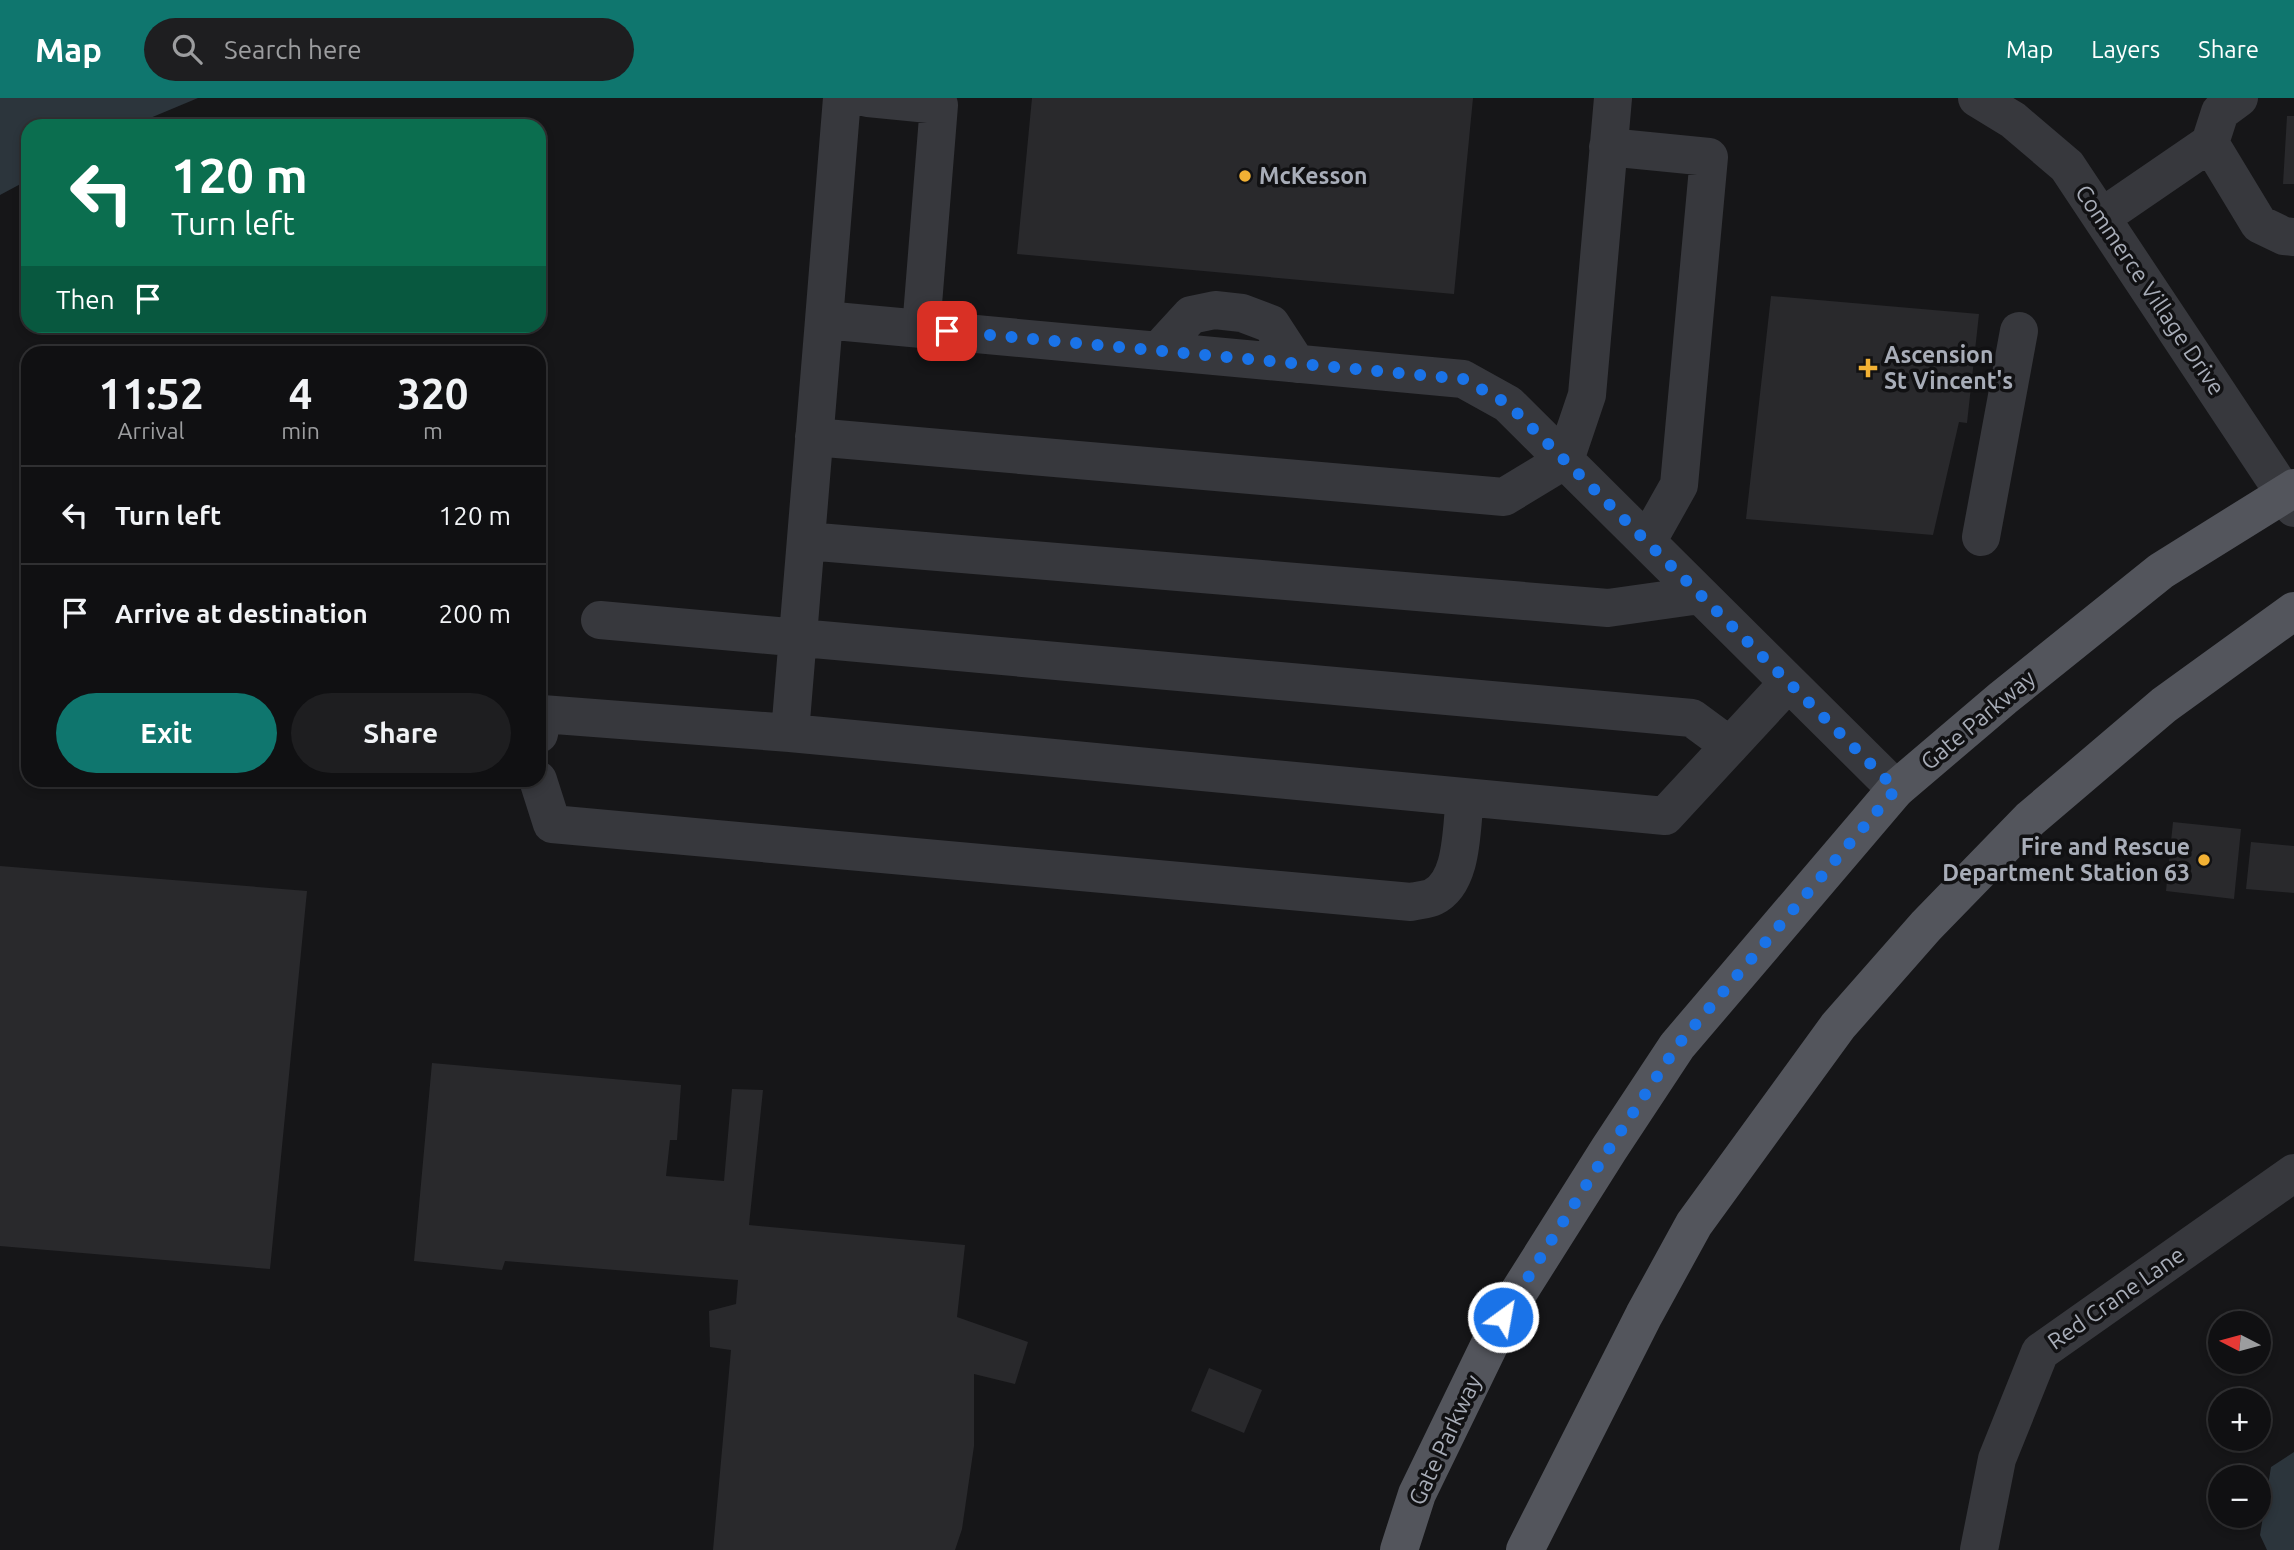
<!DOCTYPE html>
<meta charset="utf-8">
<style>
:root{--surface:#101012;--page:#1e1e20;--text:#f1f3f6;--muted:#9c9d9f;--line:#303032;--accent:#0f766e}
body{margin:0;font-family:Ubuntu,sans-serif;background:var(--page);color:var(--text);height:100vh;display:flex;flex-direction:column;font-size:26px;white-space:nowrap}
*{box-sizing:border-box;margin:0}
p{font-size:23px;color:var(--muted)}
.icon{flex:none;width:38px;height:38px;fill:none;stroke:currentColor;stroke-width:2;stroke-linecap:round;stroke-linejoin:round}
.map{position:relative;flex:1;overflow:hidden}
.panel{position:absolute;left:21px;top:248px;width:525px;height:441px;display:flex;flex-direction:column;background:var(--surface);border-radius:21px;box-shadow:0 4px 10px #0003,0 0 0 2px var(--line)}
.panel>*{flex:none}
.guide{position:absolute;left:21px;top:21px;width:525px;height:214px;border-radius:21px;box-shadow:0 4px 10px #0003,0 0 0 2px var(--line);background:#0b6e4f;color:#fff;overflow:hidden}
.needle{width:46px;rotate:276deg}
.controls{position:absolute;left:2208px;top:1213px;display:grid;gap:14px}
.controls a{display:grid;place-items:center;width:63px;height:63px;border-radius:50%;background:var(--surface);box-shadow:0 4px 10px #0003,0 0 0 2px var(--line);font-size:35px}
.pin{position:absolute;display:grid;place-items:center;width:60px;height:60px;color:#fff;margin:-30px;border-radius:14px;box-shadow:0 4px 10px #0006}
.me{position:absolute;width:77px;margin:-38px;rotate:32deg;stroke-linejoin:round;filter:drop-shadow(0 0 5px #0008)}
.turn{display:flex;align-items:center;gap:24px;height:147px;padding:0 35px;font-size:32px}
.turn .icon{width:91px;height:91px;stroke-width:2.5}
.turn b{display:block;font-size:49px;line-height:60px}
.then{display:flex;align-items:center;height:66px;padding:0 35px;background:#0003;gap:14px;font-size:26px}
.eta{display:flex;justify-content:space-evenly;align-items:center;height:119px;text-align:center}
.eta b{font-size:42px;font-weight:700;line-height:49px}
.button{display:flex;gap:14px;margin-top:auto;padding:14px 35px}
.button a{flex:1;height:80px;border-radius:42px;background:var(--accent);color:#fff;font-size:28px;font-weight:700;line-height:80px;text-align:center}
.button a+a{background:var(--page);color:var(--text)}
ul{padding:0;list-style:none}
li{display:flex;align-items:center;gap:21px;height:98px;padding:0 35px;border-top:2px solid var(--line)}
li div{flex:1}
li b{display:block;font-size:26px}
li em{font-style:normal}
header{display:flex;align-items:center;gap:42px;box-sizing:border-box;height:98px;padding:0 35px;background:var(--accent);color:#fff}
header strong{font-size:33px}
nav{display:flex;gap:38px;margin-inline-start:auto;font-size:24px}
.search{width:490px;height:63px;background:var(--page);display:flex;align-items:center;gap:18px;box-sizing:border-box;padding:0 24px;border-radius:38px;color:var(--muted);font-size:26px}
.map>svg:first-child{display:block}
.water{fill:#2c353c}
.building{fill:#29292c}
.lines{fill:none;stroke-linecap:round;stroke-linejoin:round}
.minor{stroke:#37383d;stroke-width:38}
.major{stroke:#53555c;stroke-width:38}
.route{stroke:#1a73e8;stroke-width:12;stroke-dasharray:0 21.6}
.poi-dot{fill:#f2b134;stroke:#111113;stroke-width:2.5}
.labels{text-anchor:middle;stroke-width:7;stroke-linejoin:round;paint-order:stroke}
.poi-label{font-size:23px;font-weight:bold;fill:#a8adb8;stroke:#111113;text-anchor:start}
.street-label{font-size:23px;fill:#a8adb8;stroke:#111113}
</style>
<header>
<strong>Map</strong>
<div class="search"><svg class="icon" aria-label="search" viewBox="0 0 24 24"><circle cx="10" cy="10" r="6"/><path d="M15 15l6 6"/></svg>Search here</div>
<nav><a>Map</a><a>Layers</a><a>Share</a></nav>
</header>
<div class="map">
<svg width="2294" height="1452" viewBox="0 0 2294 1452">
<rect width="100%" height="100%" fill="#161618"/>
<path class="water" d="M 0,0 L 198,0 L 131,28 L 28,28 L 28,82 L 0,97 Z
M 2294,1354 L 2294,1452 L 2267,1452 L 2260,1437 L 2271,1369 Z"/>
<path class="building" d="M 1032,0 L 1473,0 L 1454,196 L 1017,156 Z
M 2287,18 L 2294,18 L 2294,86 L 2283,86 Z
M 1771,198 L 1979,216 L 1967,325 L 1959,324 L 1933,437 L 1746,421 Z
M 2173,724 L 2241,731 L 2234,801 L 2166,793 Z
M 2251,744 L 2294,748 L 2294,795 L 2246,791 Z
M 0,768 L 307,793 L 270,1171 L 0,1148 Z
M 432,965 L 681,987 L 677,1042 L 670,1042 L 666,1078 L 724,1083 L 732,991 L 763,992 L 749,1127 L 965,1147 L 957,1219 L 1028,1244 L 1015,1286 L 974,1276 L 974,1348 L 962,1431 L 955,1452 L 713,1452 L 731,1252 L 710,1249 L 709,1213 L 736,1206 L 738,1182 L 505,1163 L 502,1172 L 414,1163 Z
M 1209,1270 L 1262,1292 L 1244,1335 L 1191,1313 Z"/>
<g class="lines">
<path class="minor" d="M 842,0 L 824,222 L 1463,281 L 1508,306 L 1896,691
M 868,0 L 939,7 L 921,231
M 1977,0 L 2013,22 L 2067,68 L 2294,410
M 2210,45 L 2259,126 L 2284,138 L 2294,139
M 1608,49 L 1709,59 L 1679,387 L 1647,444
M 2102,119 L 2210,45 L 2220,14 L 2239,0
M 824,222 L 790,635 L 1665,718 L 1788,585
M 1158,253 L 1191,217 L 1215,212 L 1242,215 L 1271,226 L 1297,266
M 814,339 L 1504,399 L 1565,362 L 1587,297 L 1613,0
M 1981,439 L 2019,233
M 806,443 L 1608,510 L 1700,497
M 600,522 L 1692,620 L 1730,648
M 539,636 L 542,616 L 790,635
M 538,682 L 552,726 L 1411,804 C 1418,802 1427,802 1433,799 C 1464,784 1461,729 1465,699
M 1979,1452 L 1997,1361 L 2040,1254 L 2294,1075"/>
<path class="major" d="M 1399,1452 L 1417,1396 L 1503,1219 L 1609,1051 L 1677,948 L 1896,691 L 2003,600 L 2161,473 L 2294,390
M 1525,1452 L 1644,1217 L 1694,1126 L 1838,928 L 1926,828 L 2030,721 L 2164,607 L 2294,513"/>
</g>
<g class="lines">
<path class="route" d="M 947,233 L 1463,281 L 1508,306 L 1896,691 L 1677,948 L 1609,1051 L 1503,1219"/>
</g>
<g class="poi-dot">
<circle cx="1245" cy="78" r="7"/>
<path d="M1864.5 259.5h7v7h7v7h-7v7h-7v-7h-7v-7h7z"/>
<circle cx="2204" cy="762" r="7"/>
</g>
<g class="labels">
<g class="poi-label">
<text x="1259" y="86">McKesson</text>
<text x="1884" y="265">Ascension<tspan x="1884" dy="26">St Vincent's</tspan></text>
<text x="2190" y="757" text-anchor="end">Fire and Rescue<tspan x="2190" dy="26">Department Station 63</tspan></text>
</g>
<g class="street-label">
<text transform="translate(2150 192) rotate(56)" y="8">Commerce Village Drive</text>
<text transform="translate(1978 622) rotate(-40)" y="8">Gate Parkway</text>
<text transform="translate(2116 1200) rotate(-35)" y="8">Red Crane Lane</text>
<text transform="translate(1445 1342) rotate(-65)" y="8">Gate Parkway</text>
</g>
</g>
</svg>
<div class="controls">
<a><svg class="needle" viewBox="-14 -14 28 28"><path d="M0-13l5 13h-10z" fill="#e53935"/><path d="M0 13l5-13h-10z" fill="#9c9d9f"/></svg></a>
<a>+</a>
<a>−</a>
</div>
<div class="pin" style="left:947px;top:233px;background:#d93025"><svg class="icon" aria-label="arrive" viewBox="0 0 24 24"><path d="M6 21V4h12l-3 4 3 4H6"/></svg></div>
<svg class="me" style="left:1503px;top:1219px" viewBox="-20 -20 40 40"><circle r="17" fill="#1a73e8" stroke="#fff" stroke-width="3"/><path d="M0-11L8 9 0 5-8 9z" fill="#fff"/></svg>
<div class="guide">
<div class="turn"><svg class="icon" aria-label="left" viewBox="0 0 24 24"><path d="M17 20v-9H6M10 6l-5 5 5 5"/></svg><div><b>120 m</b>Turn left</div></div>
<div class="then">Then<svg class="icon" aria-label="arrive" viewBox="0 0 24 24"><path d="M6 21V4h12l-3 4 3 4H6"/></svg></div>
</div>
<section class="panel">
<div class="eta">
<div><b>11:52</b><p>Arrival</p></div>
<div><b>4</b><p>min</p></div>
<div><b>320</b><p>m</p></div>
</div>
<ul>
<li><svg class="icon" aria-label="left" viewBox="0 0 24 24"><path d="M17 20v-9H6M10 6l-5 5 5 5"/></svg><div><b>Turn left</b></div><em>120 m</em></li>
<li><svg class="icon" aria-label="arrive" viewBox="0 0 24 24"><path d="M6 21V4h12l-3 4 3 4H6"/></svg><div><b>Arrive at destination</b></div><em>200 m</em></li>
</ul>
<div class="button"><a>Exit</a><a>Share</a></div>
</section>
</div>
